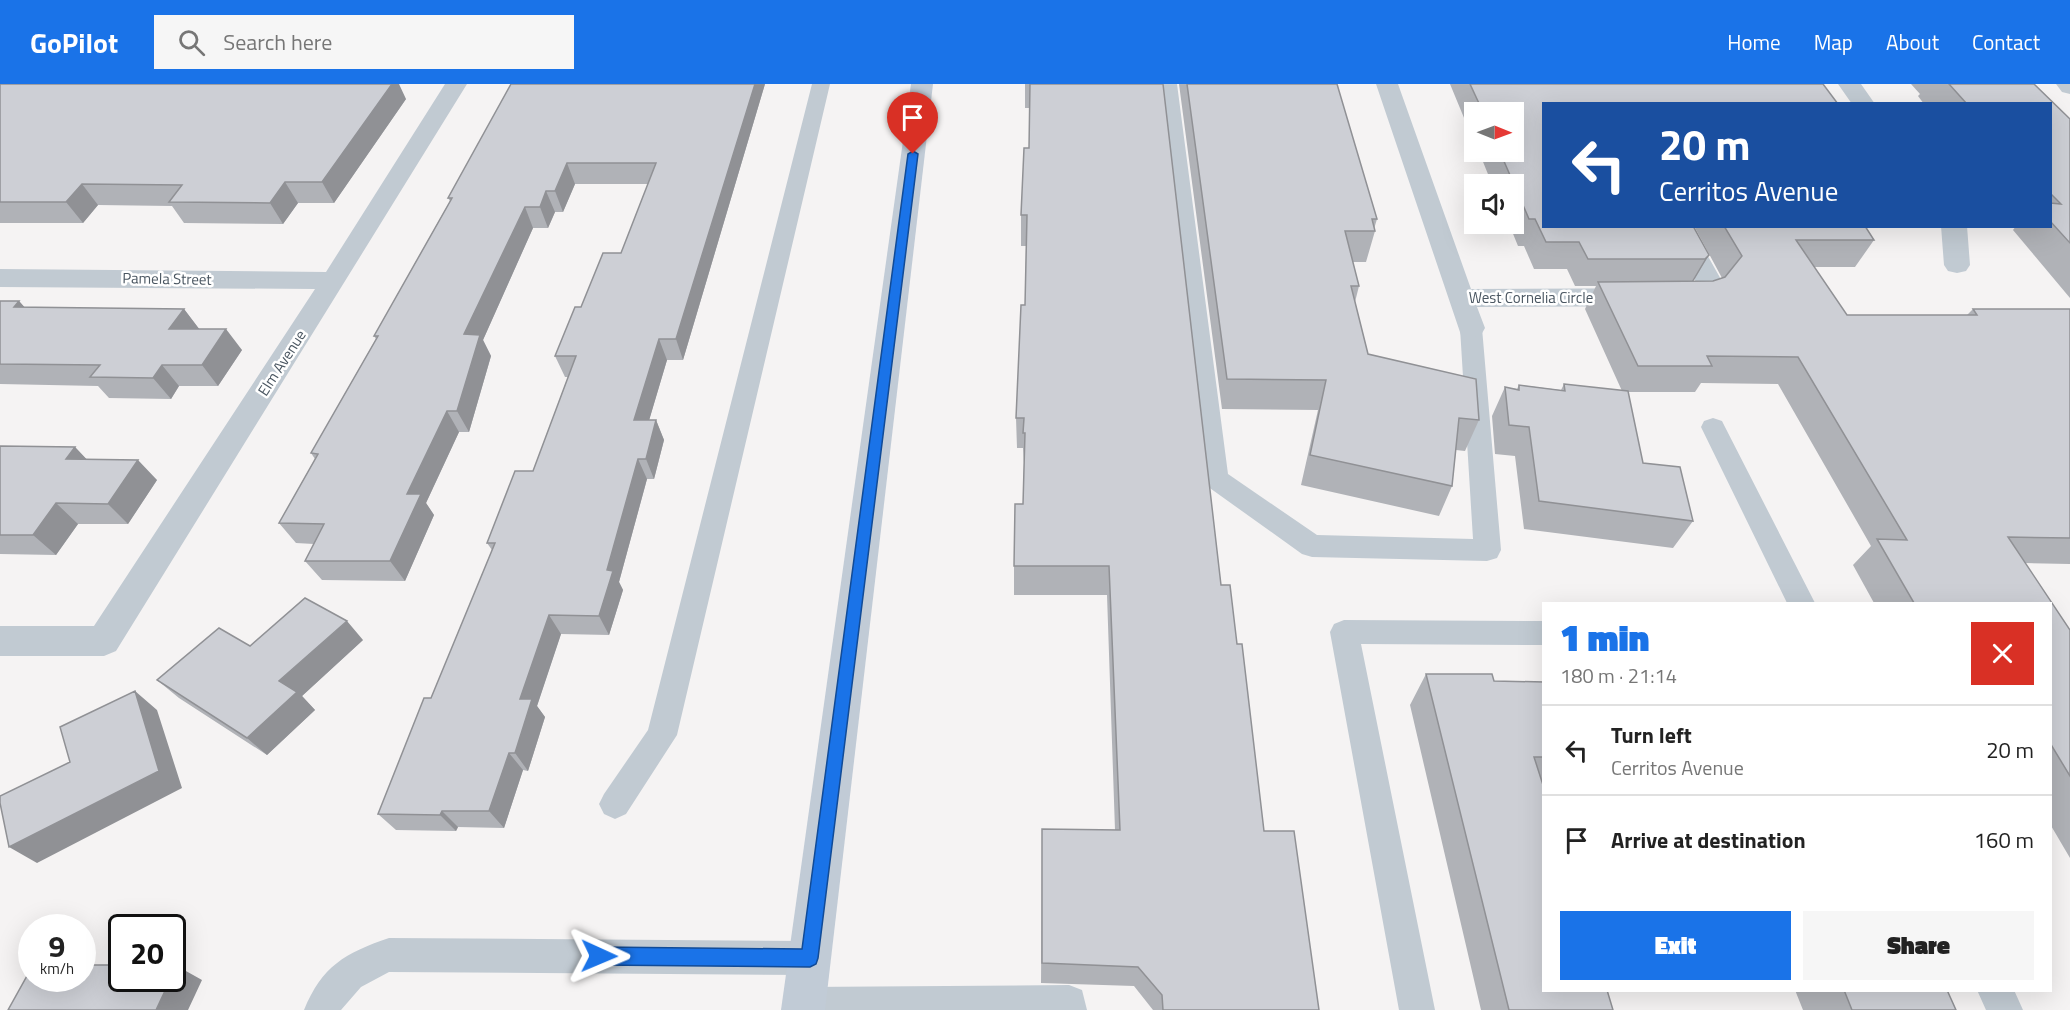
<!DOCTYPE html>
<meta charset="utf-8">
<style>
:root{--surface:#fff;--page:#f6f6f6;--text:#222;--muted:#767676;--line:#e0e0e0;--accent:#1a73e8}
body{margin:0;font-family:"Titillium Web",sans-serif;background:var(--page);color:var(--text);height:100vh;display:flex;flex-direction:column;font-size:22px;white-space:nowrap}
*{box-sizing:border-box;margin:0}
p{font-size:20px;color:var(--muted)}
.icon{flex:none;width:33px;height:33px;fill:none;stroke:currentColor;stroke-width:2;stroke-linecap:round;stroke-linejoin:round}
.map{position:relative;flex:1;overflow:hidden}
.details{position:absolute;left:1542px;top:518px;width:510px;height:390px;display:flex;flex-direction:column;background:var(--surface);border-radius:0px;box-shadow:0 6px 24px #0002}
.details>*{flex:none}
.guide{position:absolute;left:1542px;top:18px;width:510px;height:126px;border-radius:0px;box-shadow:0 6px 24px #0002;background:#1a4fa0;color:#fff;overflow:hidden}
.needle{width:39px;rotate:91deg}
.tools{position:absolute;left:1464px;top:18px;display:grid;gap:12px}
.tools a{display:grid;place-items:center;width:60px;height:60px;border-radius:0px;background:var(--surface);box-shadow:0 6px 24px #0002;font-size:30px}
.speed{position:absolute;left:18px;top:830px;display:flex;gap:12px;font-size:30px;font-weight:700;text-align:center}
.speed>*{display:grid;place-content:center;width:78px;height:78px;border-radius:50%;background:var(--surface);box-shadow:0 6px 24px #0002;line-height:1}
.speed small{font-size:15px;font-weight:400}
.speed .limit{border:3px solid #111;border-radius:9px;background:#fff;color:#111}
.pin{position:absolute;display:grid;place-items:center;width:51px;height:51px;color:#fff;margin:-62px -26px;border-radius:50% 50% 50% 0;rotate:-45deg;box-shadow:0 0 6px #0007}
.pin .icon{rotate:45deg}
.me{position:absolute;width:66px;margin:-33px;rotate:91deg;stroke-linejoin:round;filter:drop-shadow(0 0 4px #0008)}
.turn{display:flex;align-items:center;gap:21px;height:126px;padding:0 18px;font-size:27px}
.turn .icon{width:78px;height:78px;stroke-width:2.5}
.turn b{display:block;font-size:42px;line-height:51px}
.round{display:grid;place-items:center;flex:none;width:63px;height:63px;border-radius:0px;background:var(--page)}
.overview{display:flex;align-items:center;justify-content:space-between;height:102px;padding:0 18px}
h1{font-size:36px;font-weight:800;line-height:45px;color:var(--accent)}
.primary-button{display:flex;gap:12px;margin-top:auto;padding:12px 18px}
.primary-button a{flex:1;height:69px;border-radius:0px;background:var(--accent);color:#fff;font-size:24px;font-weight:800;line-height:69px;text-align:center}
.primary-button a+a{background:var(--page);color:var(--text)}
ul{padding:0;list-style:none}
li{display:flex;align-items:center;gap:18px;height:90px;padding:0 18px;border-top:2px solid var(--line)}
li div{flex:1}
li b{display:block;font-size:22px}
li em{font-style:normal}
header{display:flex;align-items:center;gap:36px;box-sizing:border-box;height:84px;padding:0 30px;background:var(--accent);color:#fff}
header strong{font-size:28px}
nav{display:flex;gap:33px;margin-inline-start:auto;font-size:21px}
.search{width:420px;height:54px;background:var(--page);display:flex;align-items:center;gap:15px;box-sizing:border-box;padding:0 21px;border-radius:0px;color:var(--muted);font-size:22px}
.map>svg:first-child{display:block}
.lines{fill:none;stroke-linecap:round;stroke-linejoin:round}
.service{fill:#c1cad2;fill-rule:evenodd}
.minor{fill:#c1cad2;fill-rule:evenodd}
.secondary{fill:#c1cbd6;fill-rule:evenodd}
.wall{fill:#b0b2b7}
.shaded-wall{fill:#909195}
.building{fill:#cdcfd5;stroke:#909195;stroke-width:1.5}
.route{fill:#1a73e8;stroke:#114b97;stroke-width:1.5}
.labels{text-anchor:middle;stroke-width:5;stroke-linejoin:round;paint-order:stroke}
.street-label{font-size:15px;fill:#4a5661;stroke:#fff}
</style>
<header>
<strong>GoPilot</strong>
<div class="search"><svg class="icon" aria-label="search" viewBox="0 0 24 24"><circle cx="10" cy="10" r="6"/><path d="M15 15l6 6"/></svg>Search here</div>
<nav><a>Home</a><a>Map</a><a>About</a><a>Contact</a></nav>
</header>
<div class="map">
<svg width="2070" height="926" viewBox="0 0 2070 926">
<rect width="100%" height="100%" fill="#f5f3f3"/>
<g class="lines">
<path class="service" d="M 812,0 L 830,0 L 677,651 L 626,730 L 615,735 L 604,730 L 599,720 L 604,710 L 648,646 Z
M 1159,0 L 1177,0 L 1228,390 L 1317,451 L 1473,455 L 1460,244 L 1463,239 L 1471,236 L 1479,239 L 1482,244 L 1501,466 L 1497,474 L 1487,477 L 1312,473 L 1302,470 L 1207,402 L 1203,395 Z
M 1713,334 L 1722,337 L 1725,343 L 1815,519 L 1787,519 L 1701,343 L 1704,337 Z
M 1344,536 L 1544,537 L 1544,561 L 1361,560 L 1435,926 L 1399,926 L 1330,548 L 1334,540 Z
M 389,854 L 810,857 L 822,862 L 827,874 L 822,886 L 810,891 L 389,888 L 361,903 L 341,926 L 304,926 C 322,882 345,869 389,854 Z
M 1069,901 L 1082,906 L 1087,926 L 788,926 L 786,921 L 791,908 L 804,903 Z
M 1977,906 L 2014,906 L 2023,926 L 1986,926 Z"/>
<path class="minor" d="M 445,0 L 467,0 L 116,567 L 104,572 L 0,572 L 0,542 L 94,542 L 315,205 L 0,203 L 0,185 L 326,188 Z
M 1376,0 L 1398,0 L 1471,205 L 1690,204 L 1696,198 L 1665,142 L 1691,142 L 1723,199 L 1707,219 L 1697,222 L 1477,223 L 1485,244 L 1481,251 L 1471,253 L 1461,251 Z
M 1838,0 L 1861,0 L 1875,20 L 1852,20 Z
M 2056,0 L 2070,0 L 2070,10 L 2062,8 Z
M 1941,142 L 1967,142 L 1970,181 L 1966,187 L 1957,189 L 1948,187 L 1944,181 Z"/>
<path class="secondary" d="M 911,0 L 933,0 L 825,926 L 781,926 Z"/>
</g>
<path class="wall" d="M 0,0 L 406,15 L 334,119 L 298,119 L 283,140 L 184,139 L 172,122 L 98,121 L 83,139 L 0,139 Z
M 765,0 L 683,276 L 667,276 L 649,336 L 656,336 L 664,356 L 654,395 L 647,395 L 619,498 L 623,506 L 609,551 L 561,550 L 537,622 L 545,633 L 528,687 L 523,686 L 504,744 L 458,743 L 456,747 L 396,746 L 378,730 L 431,614 L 492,466 L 487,459 L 533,387 L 568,293 L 565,293 L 555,272 L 581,223 L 621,169 L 648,100 L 575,100 L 563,128 L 555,128 L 548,144 L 533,144 L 483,256 L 491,272 L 469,348 L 459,348 L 426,419 L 434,431 L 405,497 L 322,496 L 305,477 L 314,460 L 296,459 L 279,439 L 315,375 L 311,369 L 376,255 L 374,252 L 450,117 L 448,114 Z
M 1025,0 L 1163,0 L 1221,501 L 1237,560 L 1264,747 L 1319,926 L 1153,926 L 1134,902 L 1041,899 L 1042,745 L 1115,746 L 1107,511 L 1014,511 L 1014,482 L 1023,420 L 1024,379 L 1023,364 L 1017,364 L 1016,334 L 1025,221 L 1026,162 L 1021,162 L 1021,131 L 1029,64 L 1030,24 L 1025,24 Z
M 1179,0 L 1337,0 L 1377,135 L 1374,145 L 1375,147 L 1366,178 L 1353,178 L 1359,202 L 1355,218 L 1368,270 L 1479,336 L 1465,367 L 1456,366 L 1452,402 L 1439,432 L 1301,401 L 1318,326 L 1222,325 Z
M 1450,0 L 1823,0 L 1544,20 L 1709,171 L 1693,197 L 1713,197 L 1722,194 L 1694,142 L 1865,142 L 1874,156 L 1855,183 L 1814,183 L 1847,231 L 1967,231 L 1973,225 L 2070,225 L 2070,480 L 2025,479 L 2070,546 L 2070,774 L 2050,740 L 2050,519 L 1874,519 L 1853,481 L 1871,462 L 1778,300 L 1701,299 L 1695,308 L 1628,308 L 1643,379 L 1693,437 L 1673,464 L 1524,445 L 1515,372 L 1495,370 L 1492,332 L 1505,303 L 1517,305 L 1519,301 L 1561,306 L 1564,300 L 1622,307 L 1585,225 L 1596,202 L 1575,202 L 1567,185 L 1534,185 L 1524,162 L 1518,162 L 1509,140 L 1514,140 L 1514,100 L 1492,100 L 1479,68 L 1514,68 L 1514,28 L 1474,28 L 1474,58 Z
M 1911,0 L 2034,0 L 2070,35 L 2070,214 L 2013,146 L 2016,142 L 2050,142 L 2050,20 L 1924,20 L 1918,12 L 1920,10 Z
M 0,217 L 19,217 L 24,223 L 184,225 L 199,245 L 242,266 L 218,302 L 179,302 L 171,315 L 109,314 L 98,302 L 0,300 Z
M 0,362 L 75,363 L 86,375 L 157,396 L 128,440 L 78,440 L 56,471 L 0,470 Z
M 363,556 L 302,612 L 315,626 L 267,671 L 179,614 L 157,596 L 250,562 Z
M 1426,590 L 1494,597 L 1544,598 L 1544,906 L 1609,906 L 1607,907 L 1613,926 L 1481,926 L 1410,621 Z
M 1795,906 L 1947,906 L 1956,926 L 1803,926 Z"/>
<path class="shaded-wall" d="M 392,0 L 399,0 L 406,15 L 334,119 L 322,98 Z
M 755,0 L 765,0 L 683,276 L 676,255 Z
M 567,79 L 575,100 L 563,128 L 555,107 Z
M 285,98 L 298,119 L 283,140 L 270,119 Z
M 82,100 L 98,121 L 83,139 L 66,118 Z
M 546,107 L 555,128 L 548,144 L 540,123 Z
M 525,123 L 533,144 L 483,256 L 491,272 L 469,348 L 457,327 L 464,250 Z
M 1709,171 L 1693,198 L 1689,202 L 1705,175 Z
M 19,217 L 38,238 L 14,223 Z
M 184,225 L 200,246 L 169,245 Z
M 226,245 L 242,266 L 218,302 L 202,281 Z
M 659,255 L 667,276 L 643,357 L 634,336 Z
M 162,281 L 179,302 L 171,315 L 153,294 Z
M 447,327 L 459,348 L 426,419 L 434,431 L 405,497 L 390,477 L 407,410 Z
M 656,336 L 664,356 L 654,395 L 646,375 Z
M 75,363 L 95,384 L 66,375 Z
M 638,375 L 647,395 L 619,498 L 623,506 L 609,551 L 599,532 L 607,486 Z
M 138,376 L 157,396 L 128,440 L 108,420 Z
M 56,419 L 78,440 L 56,471 L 33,451 Z
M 549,531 L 561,550 L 537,622 L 545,633 L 528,687 L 515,669 L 520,615 Z
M 347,537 L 363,556 L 302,612 L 315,626 L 267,671 L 247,654 L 279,597 Z
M 135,607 L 157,626 L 182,704 L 37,779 L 9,763 Z
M 509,669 L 523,686 L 504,744 L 489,727 Z
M 442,727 L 458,743 L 456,747 L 440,731 Z
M 177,882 L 202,896 L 188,926 L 156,926 L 171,894 L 172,894 L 172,892 Z"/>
<path class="building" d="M 0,0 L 392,0 L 322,98 L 285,98 L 270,119 L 169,118 L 182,101 L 82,100 L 66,118 L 0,118 Z
M 511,0 L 755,0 L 676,255 L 659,255 L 634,336 L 656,336 L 646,375 L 638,375 L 607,486 L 613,487 L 599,532 L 549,531 L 520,615 L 532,615 L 515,669 L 509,669 L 489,727 L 442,727 L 440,731 L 378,730 L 424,614 L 431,614 L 495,459 L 487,459 L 515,387 L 533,387 L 576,272 L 555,272 L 575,223 L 581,223 L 603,169 L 621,169 L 656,79 L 567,79 L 555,107 L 546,107 L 540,123 L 525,123 L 464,250 L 480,251 L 457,327 L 447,327 L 407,410 L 421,410 L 390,477 L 305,477 L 324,440 L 279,439 L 318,370 L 311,369 L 378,252 L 374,252 L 452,114 L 448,114 Z
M 1030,0 L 1163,0 L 1221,501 L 1230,501 L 1237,560 L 1242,560 L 1264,747 L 1294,747 L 1319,926 L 1163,926 L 1162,911 L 1138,883 L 1042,879 L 1042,745 L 1120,746 L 1109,482 L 1014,482 L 1015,420 L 1023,420 L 1025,349 L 1023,349 L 1024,334 L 1016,334 L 1021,221 L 1025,221 L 1027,131 L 1021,131 L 1024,64 L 1029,64 Z
M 1187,0 L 1337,0 L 1377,135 L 1372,135 L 1375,147 L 1345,147 L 1359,202 L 1351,202 L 1368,270 L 1476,295 L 1479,336 L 1459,334 L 1452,402 L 1310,371 L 1326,296 L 1227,295 Z
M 1470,0 L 1823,0 L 1838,20 L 1544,20 L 1544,142 L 1693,142 L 1709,171 L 1705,175 L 1588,175 L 1579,158 L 1546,158 L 1535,135 L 1529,135 L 1500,68 L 1514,68 L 1514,28 L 1483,28 Z
M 1949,0 L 2034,0 L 2070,35 L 2070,159 L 2050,137 L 2050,119 L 2061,120 L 2050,109 L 2050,20 L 1967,20 Z
M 1724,142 L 1865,142 L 1874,156 L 1796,156 L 1847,231 L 1977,231 L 1973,225 L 2070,225 L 2070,454 L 2008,453 L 2070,546 L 2070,692 L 2050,659 L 2050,519 L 1914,519 L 1877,455 L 1907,456 L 1798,273 L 1707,272 L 1712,282 L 1638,282 L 1598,198 L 1713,197 L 1725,193 L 1742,172 Z
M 0,217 L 19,217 L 14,223 L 184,225 L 169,245 L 226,245 L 202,281 L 162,281 L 153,294 L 90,293 L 100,281 L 0,280 Z
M 1564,300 L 1628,307 L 1643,379 L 1680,383 L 1693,437 L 1539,417 L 1529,343 L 1509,341 L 1505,303 L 1519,306 L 1519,301 L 1565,307 Z
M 0,362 L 75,363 L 66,375 L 138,376 L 108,420 L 56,419 L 33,451 L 0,451 Z
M 305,514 L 347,537 L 279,597 L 297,608 L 247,654 L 157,596 L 219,544 L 250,562 Z
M 1426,590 L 1492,590 L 1494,597 L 1544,598 L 1544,673 L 1534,673 L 1544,704 L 1544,906 L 1607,906 L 1613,926 L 1509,926 Z
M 135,607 L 159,687 L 9,763 L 0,719 L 0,712 L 70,678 L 60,643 Z
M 82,881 L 122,881 L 122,894 L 171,894 L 156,926 L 8,926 L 32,883 L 32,894 L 82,894 Z
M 172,882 L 177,882 L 172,892 Z
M 1844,906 L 1947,906 L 1956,926 L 1852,926 Z"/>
<path class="route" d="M 913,67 L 918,70 L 818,874 L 816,880 L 810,883 L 599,881 L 593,878 L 591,872 L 593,866 L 599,863 L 802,865 L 908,70 Z"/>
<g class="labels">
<g class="street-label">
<text transform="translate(167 195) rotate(1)" y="5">Pamela Street</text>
<text x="1531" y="219">West Cornelia Circle</text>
<text transform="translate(282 279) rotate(-57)" y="5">Elm Avenue</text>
</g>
</g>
</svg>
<div class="tools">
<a><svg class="needle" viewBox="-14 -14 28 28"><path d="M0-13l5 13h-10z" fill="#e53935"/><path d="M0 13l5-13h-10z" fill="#767676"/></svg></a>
<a><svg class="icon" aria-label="sound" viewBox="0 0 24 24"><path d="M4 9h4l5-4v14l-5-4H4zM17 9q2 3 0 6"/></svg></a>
</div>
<div class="speed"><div>9<small>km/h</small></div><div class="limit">20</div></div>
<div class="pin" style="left:913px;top:70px;background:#d93025"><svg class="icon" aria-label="arrive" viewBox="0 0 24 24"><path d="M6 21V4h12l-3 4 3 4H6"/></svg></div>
<svg class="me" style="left:599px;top:872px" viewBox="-20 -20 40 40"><path d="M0-17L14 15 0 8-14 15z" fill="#1a73e8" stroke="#fff" stroke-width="4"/></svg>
<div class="guide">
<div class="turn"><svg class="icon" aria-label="left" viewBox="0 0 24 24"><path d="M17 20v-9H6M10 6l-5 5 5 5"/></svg><div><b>20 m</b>Cerritos Avenue</div></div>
</div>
<section class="details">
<div class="overview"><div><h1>1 min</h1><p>180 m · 21:14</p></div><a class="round" style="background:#d93025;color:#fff"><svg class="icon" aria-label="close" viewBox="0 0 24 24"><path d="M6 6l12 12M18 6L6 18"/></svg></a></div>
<ul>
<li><svg class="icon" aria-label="left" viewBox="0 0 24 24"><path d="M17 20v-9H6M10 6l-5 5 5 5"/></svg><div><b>Turn left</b><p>Cerritos Avenue</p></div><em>20 m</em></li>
<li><svg class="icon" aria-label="arrive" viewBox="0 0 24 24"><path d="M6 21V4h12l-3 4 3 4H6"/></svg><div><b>Arrive at destination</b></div><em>160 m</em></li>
</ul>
<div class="primary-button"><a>Exit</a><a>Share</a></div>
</section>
</div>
